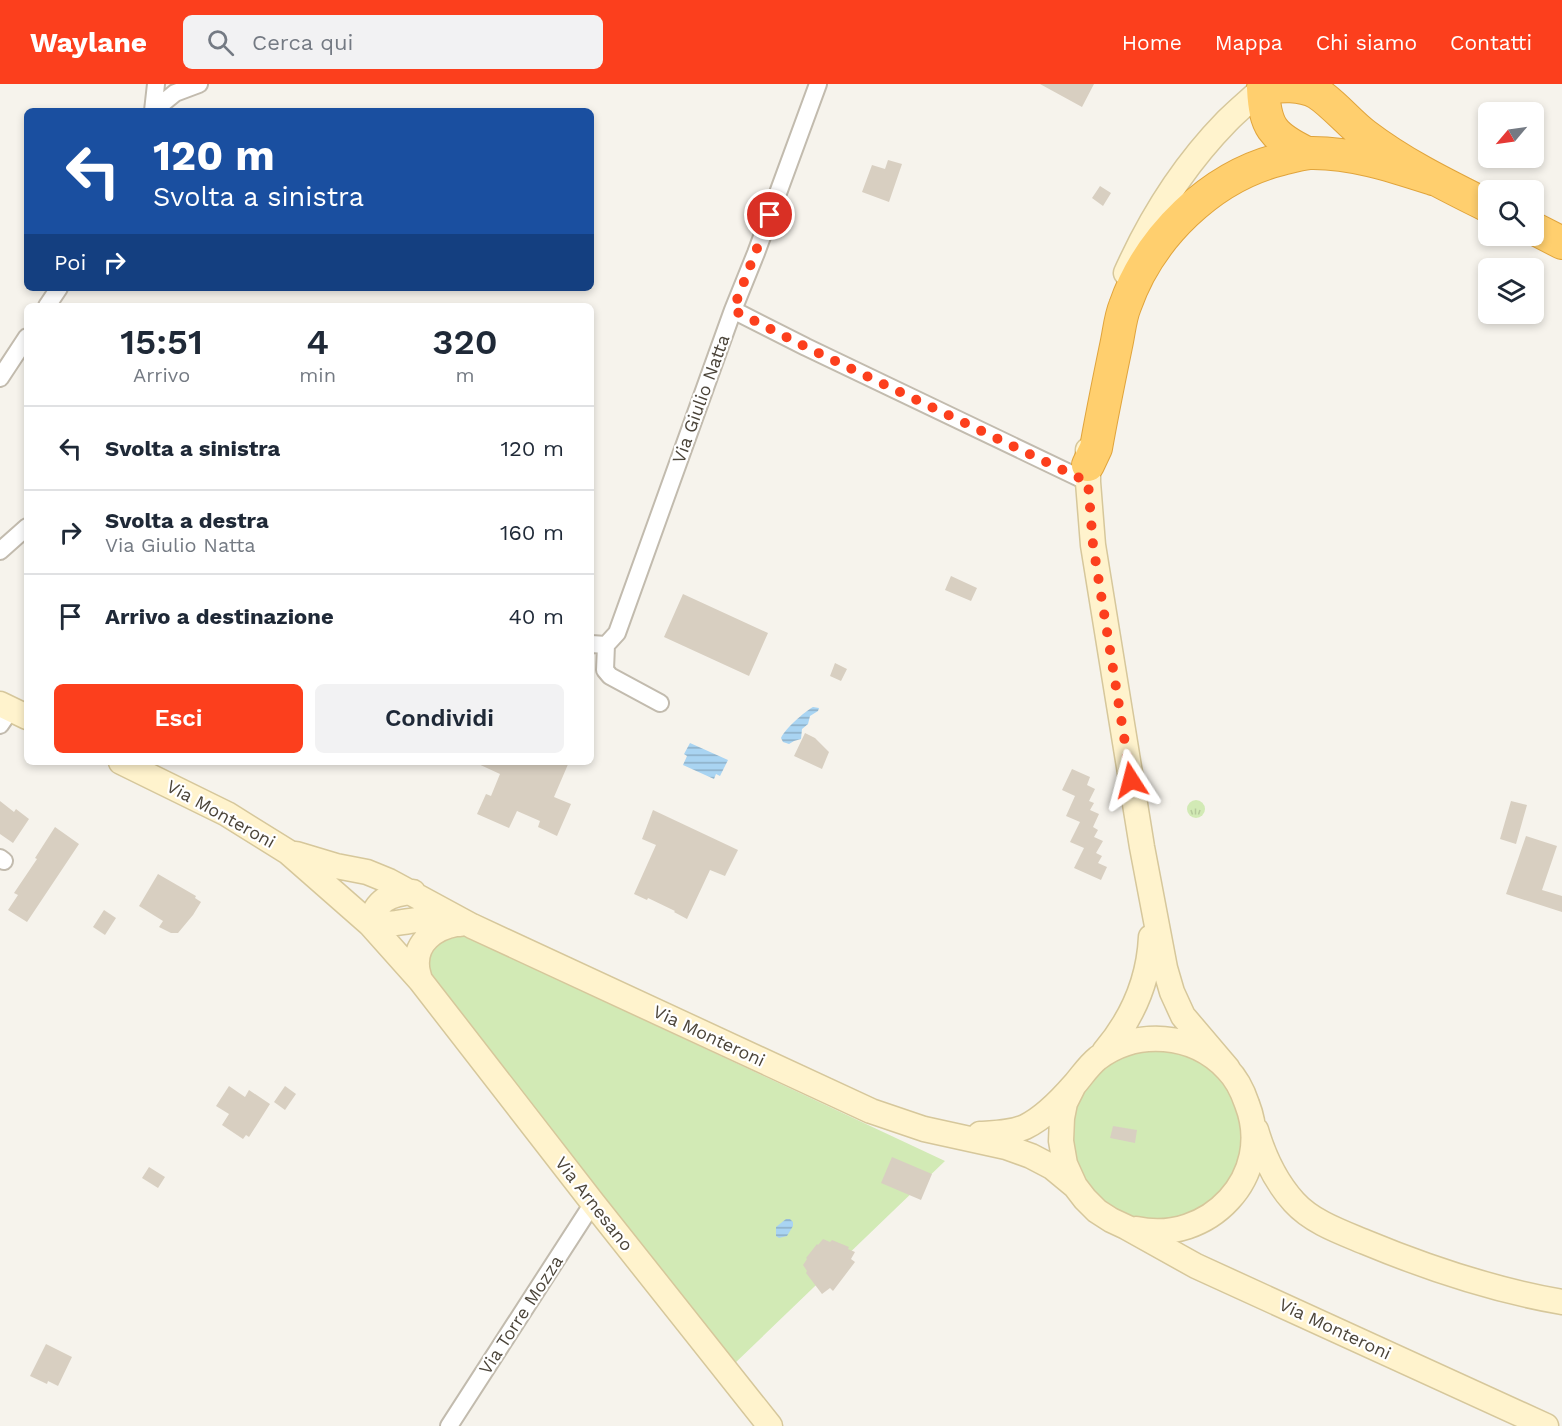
<!DOCTYPE html>
<html lang="it">
<style>
:root{--surface:#fff;--page:#f2f2f3;--text:#1f2937;--muted:#747a83;--line:#e0e1e3;--accent:#fc3f1d}
body{margin:0;font-family:"Work Sans",sans-serif;background:var(--page);color:var(--text);height:100vh;display:flex;flex-direction:column;font-size:22px;white-space:nowrap}
*{box-sizing:border-box;margin:0}
p{font-size:20px;color:var(--muted)}
.icon{flex:none;width:33px;height:33px;fill:none;stroke:currentColor;stroke-width:2;stroke-linecap:round;stroke-linejoin:round}
.map{position:relative;flex:1;overflow:hidden}
.details{position:absolute;left:24px;top:219px;width:570px;height:462px;display:flex;flex-direction:column;background:var(--surface);border-radius:9px;box-shadow:0 3px 9px #0003}
.details>*{flex:none}
.banner{position:absolute;left:24px;top:24px;width:570px;height:183px;border-radius:9px;box-shadow:0 3px 9px #0003;background:#1a4fa0;color:#fff;overflow:hidden}
.needle{width:39px;rotate:241deg}
.controls{position:absolute;left:1478px;top:18px;display:grid;gap:12px}
.controls a{display:grid;place-items:center;width:66px;height:66px;border-radius:9px;background:var(--surface);box-shadow:0 3px 9px #0003;font-size:30px}
.pin{position:absolute;display:grid;place-items:center;width:51px;height:51px;color:#fff;margin:-26px;border:3px solid #fff;border-radius:50%;box-shadow:0 2px 6px #0007}
.me{position:absolute;width:66px;margin:-33px;rotate:351deg;stroke-linejoin:round;filter:drop-shadow(0 0 4px #0008)}
.turn{display:flex;align-items:center;gap:21px;height:126px;padding:0 30px;font-size:27px}
.turn .icon{width:78px;height:78px;stroke-width:2.5}
.turn b{display:block;font-size:42px;line-height:51px}
.then{display:flex;align-items:center;height:57px;padding:0 30px;background:#0003;gap:12px;font-size:22px}
.eta{display:flex;justify-content:space-evenly;align-items:center;height:102px;text-align:center}
.eta b{font-size:36px;font-weight:600;line-height:42px}
.action{display:flex;gap:12px;margin-top:auto;padding:12px 30px}
.action a{flex:1;height:69px;border-radius:9px;background:var(--accent);color:#fff;font-size:24px;font-weight:600;line-height:69px;text-align:center}
.action a+a{background:var(--page);color:var(--text)}
ul{padding:0;list-style:none}
li{display:flex;align-items:center;gap:18px;height:84px;padding:0 30px;border-top:2px solid var(--line)}
li div{flex:1}
li b{display:block;font-size:22px}
li em{font-style:normal}
header{display:flex;align-items:center;gap:36px;box-sizing:border-box;height:84px;padding:0 30px;background:var(--accent);color:#fff}
header strong{font-size:28px}
nav{display:flex;gap:33px;margin-inline-start:auto;font-size:21px}
.search{width:420px;height:54px;background:var(--page);display:flex;align-items:center;gap:15px;box-sizing:border-box;padding:0 21px;border-radius:9px;color:var(--muted);font-size:22px}
.map>svg:first-child{display:block}
.grass{fill:url(#grass-tufts)}
.garden{fill:#d2eab5}
.water{fill:url(#water-rules)}
.building{fill:#d8cfc1}
.lines{fill:none;stroke-linecap:round;stroke-linejoin:round}
.street-casing{stroke:#c2bbae;stroke-width:20}
.secondary-casing{stroke:#d6c79b;stroke-width:27}
.highway-casing{stroke:#e0a43c;stroke-width:34}
.street{stroke:#fff;stroke-width:16}
.secondary{stroke:#fff3cd;stroke-width:24}
.highway{stroke:#ffcf6e;stroke-width:32}
.route{stroke:#fc3f1d;stroke-width:10;stroke-dasharray:0 18}
.labels{text-anchor:middle;stroke-width:4.5;stroke-linejoin:round;paint-order:stroke}
.street-label{font-size:18px;fill:#4b4439;stroke:#fff}
</style>
<header>
<strong>Waylane</strong>
<div class="search"><svg class="icon" aria-label="search" viewBox="0 0 24 24"><circle cx="10" cy="10" r="6"/><path d="M15 15l6 6"/></svg>Cerca qui</div>
<nav><a>Home</a><a>Mappa</a><a>Chi siamo</a><a>Contatti</a></nav>
</header>
<div class="map">
<svg width="1562" height="1342" viewBox="0 0 1562 1342">
<defs>
<pattern id="grass-tufts" width="24" height="20" patternUnits="userSpaceOnUse" patternTransform="scale(1.5)"><rect width="24" height="20" fill="#d2eab5"/><path d="M3 7l-1-3M5 7V3M7 7l1-3M15 17l-1-3M17 17v-4M19 17l1-3" fill="none" stroke="#b6ca9c"/></pattern>
<pattern id="water-rules" width="6" height="5" patternUnits="userSpaceOnUse" patternTransform="scale(1.5)"><rect width="6" height="5" fill="#a9d4f2"/><path d="M0 2.5h6" fill="none" stroke="#8caec5"/></pattern>
</defs>
<rect width="100%" height="100%" fill="#f6f3ec"/>
<path class="grass" d="M1187 725a9 9 0 1 1 18 0a9 9 0 1 1-18 0Z"/>
<path class="garden" d="M 459,851 L 469,854 L 945,1077 L 733,1281 L 427,892 L 426,864 L 435,856 Z
M1071 1051a86 86 0 1 1 172 0a86 86 0 1 1-172 0Z"/>
<path class="water" d="M 813,623 L 819,624 L 818,627 L 810,632 L 808,640 L 802,645 L 801,655 L 794,657 L 789,660 L 783,658 L 781,654 C 785,645 804,628 813,623 Z
M 690,659 L 728,676 L 720,692 L 716,690 L 714,695 L 683,681 L 687,672 L 684,670 Z
M 786,1135 L 790,1135 L 793,1138 L 793,1142 L 787,1152 L 779,1154 L 776,1152 L 776,1143 Z"/>
<path class="building" d="M 1040,0 L 1094,0 L 1082,23 Z
M 888,76 L 902,80 L 889,118 L 862,108 L 872,81 L 885,85 Z
M 1100,102 L 1111,109 L 1103,122 L 1092,114 Z
M 951,492 L 977,504 L 971,517 L 945,506 Z
M 683,510 L 768,549 L 749,592 L 664,553 Z
M 835,579 L 847,585 L 841,597 L 830,592 Z
M 805,649 L 815,654 L 829,668 L 822,685 L 794,672 Z
M 474,678 L 569,678 L 554,713 L 571,720 L 557,752 L 538,743 L 540,737 L 517,727 L 509,744 L 477,730 L 486,710 L 491,712 L 500,690 Z
M 1072,685 L 1090,693 L 1087,701 L 1095,705 L 1089,717 L 1094,719 L 1090,726 L 1099,730 L 1093,743 L 1098,746 L 1094,753 L 1103,757 L 1096,769 L 1102,772 L 1098,779 L 1107,783 L 1101,796 L 1074,784 L 1084,764 L 1070,758 L 1080,738 L 1066,732 L 1075,712 L 1062,706 Z
M 0,717 L 14,728 L 16,725 L 29,735 L 13,759 L 0,750 Z
M 1511,717 L 1527,721 L 1516,760 L 1500,755 Z
M 653,726 L 738,766 L 725,792 L 710,786 L 687,835 L 674,828 L 675,827 L 648,814 L 647,816 L 634,810 L 656,761 L 642,755 Z
M 55,743 L 79,760 L 27,838 L 8,826 L 18,811 L 14,809 L 37,775 L 35,774 Z
M 1526,752 L 1557,762 L 1542,806 L 1562,812 L 1562,828 L 1506,810 Z
M 158,790 L 196,812 L 195,814 L 201,818 L 193,831 L 178,849 L 171,849 L 159,843 L 163,837 L 139,822 Z
M 104,826 L 116,834 L 105,851 L 93,843 Z
M 229,1002 L 245,1013 L 249,1006 L 270,1020 L 249,1053 L 246,1051 L 243,1055 L 222,1041 L 229,1030 L 216,1022 Z
M 285,1002 L 296,1010 L 285,1026 L 274,1018 Z
M 1113,1042 L 1137,1046 L 1135,1059 L 1110,1054 Z
M 892,1073 L 932,1090 L 921,1116 L 881,1099 Z
M 149,1083 L 165,1093 L 158,1104 L 142,1094 Z
M 823,1155 L 830,1158 L 832,1156 L 849,1163 L 848,1165 L 855,1168 L 851,1175 L 855,1178 L 833,1207 L 830,1204 L 822,1210 L 806,1189 L 807,1187 L 803,1181 L 807,1175 L 806,1174 L 817,1160 L 818,1161 Z
M 46,1260 L 72,1273 L 58,1302 L 48,1297 L 47,1300 L 30,1292 Z"/>
<g class="lines">
<defs>
<path id="street" d="M 153,27 L 175,9 L 199,0
M 153,27 L 156,0
M 47,222 L 59,204
M 733,226 L 806,263 L 1088,398
M 0,294 L 27,253
M 0,467 L 27,443
M 591,560 L 606,561 L 605,586 L 610,592 L 660,619
M 606,561 L 617,549 L 733,226 L 756,169 L 818,0
M 0,641 L 11,625
M 0,774 L 4,777
M 449,1342 L 593,1119"/>
<path id="secondary" d="M 1126,189 C 1151,133 1183,82 1227,37 C 1240,24 1254,13 1267,0
M 1088,366 L 1088,398 L 1093,461 L 1142,763 L 1165,884 L 1172,908 L 1183,932 L 1228,985
M 0,620 L 27,633
M 121,678 L 227,730 L 288,768 L 370,840 L 420,896 L 593,1119 L 770,1342
M 296,770 L 336,782 L 367,788 L 389,797 L 472,842 L 871,1027 L 924,1045 L 1006,1063 L 1031,1072 L 1052,1083 L 1075,1102
M 370,840 C 389,842 399,838 417,836 C 431,834 446,837 460,840
M 370,840 C 376,816 389,810 413,808
M 420,896 C 419,892 417,886 417,882 C 415,858 435,844 456,840
M 1104,968 C 1132,935 1149,896 1151,853
M 1074,1001 L 1065,1019 L 1062,1034 L 1061,1057 L 1065,1080 L 1075,1102 L 1085,1115 L 1097,1127 L 1111,1136 L 1126,1143 L 1196,1182 L 1546,1342
M 1256,1046 C 1264,1073 1275,1097 1294,1118 C 1312,1138 1341,1148 1365,1158 C 1430,1185 1493,1206 1562,1218
M 980,1050 C 996,1049 1011,1049 1025,1043 C 1044,1034 1060,1017 1074,1001 C 1082,992 1088,982 1098,974 C 1137,945 1193,949 1227,985 C 1237,995 1243,1008 1247,1020 C 1275,1092 1208,1161 1136,1145"/>
<path id="highway" d="M 1307,69 C 1272,52 1265,43 1263,4 C 1281,2 1300,0 1317,9 C 1334,20 1349,39 1365,51 C 1403,80 1446,101 1488,122
M 1533,144 L 1562,159
M 1088,381 L 1096,364 C 1102,330 1109,296 1116,262 C 1119,249 1120,234 1125,222 C 1149,153 1211,92 1282,75 C 1290,73 1300,70 1309,69 C 1351,68 1393,82 1433,95"/>
</defs>
<use href="#street" class="street-casing"/>
<use href="#secondary" class="secondary-casing"/>
<use href="#highway" class="highway-casing"/>
<use href="#street" class="street"/>
<use href="#secondary" class="secondary"/>
<use href="#highway" class="highway"/>
</g>
<g class="lines">
<path class="route" d="M 770,131 L 733,226 L 806,263 L 1088,398 L 1093,461 L 1131,696"/>
</g>
<g class="labels">
<g class="street-label">
<text transform="translate(701 315) rotate(-70)" y="6">Via Giulio Natta</text>
<text transform="translate(221 730) rotate(29)" y="6">Via Monteroni</text>
<text transform="translate(709 952) rotate(25)" y="6">Via Monteroni</text>
<text transform="translate(594 1120) rotate(52)" y="6">Via Arnesano</text>
<text transform="translate(521 1231) rotate(-57)" y="6">Via Torre Mozza</text>
<text transform="translate(1335 1245) rotate(25)" y="6">Via Monteroni</text>
</g>
</g>
</svg>
<div class="controls">
<a><svg class="needle" viewBox="-14 -14 28 28"><path d="M0-13l5 13h-10z" fill="#e53935"/><path d="M0 13l5-13h-10z" fill="#747a83"/></svg></a>
<a><svg class="icon" aria-label="search" viewBox="0 0 24 24"><circle cx="10" cy="10" r="6"/><path d="M15 15l6 6"/></svg></a>
<a><svg class="icon" aria-label="layers" viewBox="0 0 24 24"><path d="M12 4l9 5-9 5-9-5zM3 14l9 5 9-5"/></svg></a>
</div>
<div class="pin" style="left:770px;top:131px;background:#d93025"><svg class="icon" aria-label="arrive" viewBox="0 0 24 24"><path d="M6 21V4h12l-3 4 3 4H6"/></svg></div>
<svg class="me" style="left:1131px;top:696px" viewBox="-20 -20 40 40"><path d="M0-17L14 15 0 8-14 15z" fill="#fc3f1d" stroke="#fff" stroke-width="4"/></svg>
<div class="banner">
<div class="turn"><svg class="icon" aria-label="left" viewBox="0 0 24 24"><path d="M17 20v-9H6M10 6l-5 5 5 5"/></svg><div><b>120 m</b>Svolta a sinistra</div></div>
<div class="then">Poi<svg class="icon" aria-label="right" viewBox="0 0 24 24"><path d="M7 20v-9h11M14 6l5 5-5 5"/></svg></div>
</div>
<section class="details">
<div class="eta">
<div><b>15:51</b><p>Arrivo</p></div>
<div><b>4</b><p>min</p></div>
<div><b>320</b><p>m</p></div>
</div>
<ul>
<li><svg class="icon" aria-label="left" viewBox="0 0 24 24"><path d="M17 20v-9H6M10 6l-5 5 5 5"/></svg><div><b>Svolta a sinistra</b></div><em>120 m</em></li>
<li><svg class="icon" aria-label="right" viewBox="0 0 24 24"><path d="M7 20v-9h11M14 6l5 5-5 5"/></svg><div><b>Svolta a destra</b><p>Via Giulio Natta</p></div><em>160 m</em></li>
<li><svg class="icon" aria-label="arrive" viewBox="0 0 24 24"><path d="M6 21V4h12l-3 4 3 4H6"/></svg><div><b>Arrivo a destinazione</b></div><em>40 m</em></li>
</ul>
<div class="action"><a>Esci</a><a>Condividi</a></div>
</section>
</div>
